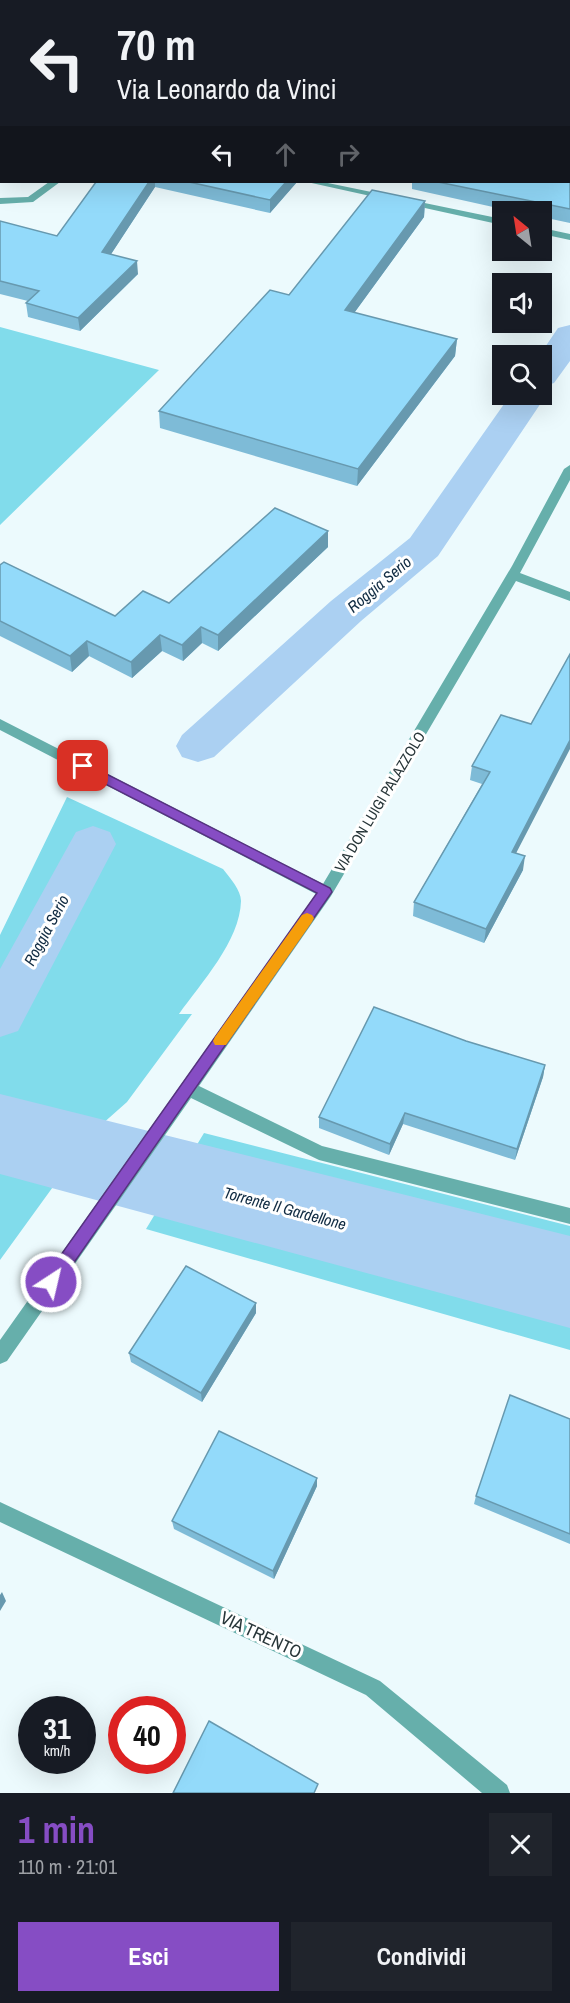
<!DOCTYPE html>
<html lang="it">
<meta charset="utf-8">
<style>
:root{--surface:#171b24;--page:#20242c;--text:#f1f3f6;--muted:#9ea1a6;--accent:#864dc4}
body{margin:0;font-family:"Archivo Narrow",sans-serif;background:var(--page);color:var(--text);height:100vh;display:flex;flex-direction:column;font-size:22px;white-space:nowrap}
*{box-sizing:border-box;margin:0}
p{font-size:20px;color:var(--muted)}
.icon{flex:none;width:33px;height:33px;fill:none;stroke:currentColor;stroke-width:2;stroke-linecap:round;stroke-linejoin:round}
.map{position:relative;height:1793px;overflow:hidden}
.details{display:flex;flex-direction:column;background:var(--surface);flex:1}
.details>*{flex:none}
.top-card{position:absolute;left:0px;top:0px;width:570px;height:183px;box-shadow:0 6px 24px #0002;background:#171b24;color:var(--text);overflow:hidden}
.needle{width:39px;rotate:330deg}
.controls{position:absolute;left:492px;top:201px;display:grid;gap:12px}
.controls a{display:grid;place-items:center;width:60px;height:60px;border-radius:0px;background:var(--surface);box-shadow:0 6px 24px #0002;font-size:30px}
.speed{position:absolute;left:18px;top:1696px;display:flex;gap:12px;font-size:30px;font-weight:700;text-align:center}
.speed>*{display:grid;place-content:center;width:78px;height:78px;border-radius:50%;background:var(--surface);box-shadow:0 6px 24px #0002;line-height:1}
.speed small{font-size:15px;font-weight:400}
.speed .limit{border:9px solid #d22;background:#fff;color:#111}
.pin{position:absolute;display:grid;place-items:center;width:51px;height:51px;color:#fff;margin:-26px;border-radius:12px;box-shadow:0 3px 9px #0006}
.me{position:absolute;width:66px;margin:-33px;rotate:35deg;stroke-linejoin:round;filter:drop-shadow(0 0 4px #0008)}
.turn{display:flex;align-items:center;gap:21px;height:126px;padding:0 18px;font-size:27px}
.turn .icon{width:78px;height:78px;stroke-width:2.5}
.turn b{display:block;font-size:42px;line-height:51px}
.lanes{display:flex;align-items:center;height:57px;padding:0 18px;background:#0003;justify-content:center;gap:30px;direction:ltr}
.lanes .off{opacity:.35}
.round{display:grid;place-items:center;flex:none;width:63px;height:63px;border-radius:0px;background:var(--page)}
.head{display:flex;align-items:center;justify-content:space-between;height:102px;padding:0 18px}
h1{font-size:36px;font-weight:700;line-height:45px;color:var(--accent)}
.primary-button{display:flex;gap:12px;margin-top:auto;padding:12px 18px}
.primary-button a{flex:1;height:69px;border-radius:0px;background:var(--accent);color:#fff;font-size:24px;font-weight:700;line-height:69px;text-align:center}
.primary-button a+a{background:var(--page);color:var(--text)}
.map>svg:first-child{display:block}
.green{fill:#81dceb}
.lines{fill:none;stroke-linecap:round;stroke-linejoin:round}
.canal{fill:#abd0f2;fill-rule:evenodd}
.river{fill:#abd0f2;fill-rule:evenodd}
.minor{fill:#66afab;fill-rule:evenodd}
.wall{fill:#7ebbd7}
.shaded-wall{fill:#6799af}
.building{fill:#93dafa;stroke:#6799af;stroke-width:1.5}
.route{fill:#864dc4;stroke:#57327f;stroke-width:1.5}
.slow{fill:#f59e0b}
.labels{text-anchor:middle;stroke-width:6;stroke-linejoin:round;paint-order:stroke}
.street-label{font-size:15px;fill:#283639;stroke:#fff}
.water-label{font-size:16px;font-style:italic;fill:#102b42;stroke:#fff}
.near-street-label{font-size:18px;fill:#283639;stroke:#fff}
</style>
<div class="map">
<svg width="570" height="1793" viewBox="0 0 570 1793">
<rect width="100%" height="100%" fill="#ecfafd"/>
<path class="green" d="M 0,327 L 159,370 L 0,525 Z
M 67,797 L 223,869 C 230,878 241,890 241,901 C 240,941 201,983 179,1014 L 192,1014 L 127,1102 L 92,1133 L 0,1260 L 0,935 Z
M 204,1133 L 570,1226 L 570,1350 L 146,1229 Z"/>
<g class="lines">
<path class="canal" d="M 570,325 L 570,361 L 554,383 L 542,387 L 547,394 L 438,556 L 361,621 L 214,757 L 198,762 L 182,757 L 176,746 L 182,735 L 331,601 L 410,538 L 511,394 L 542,394 L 542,356 L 539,356 L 558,328 Z
M 93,826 L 110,832 L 116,844 L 18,1031 L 0,1037 L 0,969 L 76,832 Z"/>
<path class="river" d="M 0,1094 L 570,1236 L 570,1328 L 0,1174 Z"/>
<path class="minor" d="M 295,0 L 304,0 L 294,2 Z
M 49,182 L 60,182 L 33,202 L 0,204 L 0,198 L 28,197 Z
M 307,182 L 323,182 L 502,219 L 502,225 Z
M 542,228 L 570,234 L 570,240 L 542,234 Z
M 570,465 L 570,480 L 520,573 L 570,592 L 570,601 L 516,581 L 331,896 L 199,1086 L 322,1146 L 570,1208 L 570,1224 L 319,1160 L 191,1098 L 7,1361 L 0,1364 L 0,1340 L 316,894 L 0,730 L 0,719 L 323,884 L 512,566 L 564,469 Z
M 0,1502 L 380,1681 L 507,1785 L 510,1793 L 482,1793 L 366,1695 L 0,1522 Z"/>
</g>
<path class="wall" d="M 570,0 L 570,223 L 542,217 L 542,212 L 516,212 L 412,189 L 412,182 L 568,182 L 568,2 Z
M 96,182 L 297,182 L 270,213 L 155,187 L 111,254 L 138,274 L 80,331 L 28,317 L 26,303 L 28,301 L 0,294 L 0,221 L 57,236 Z
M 425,201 L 424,217 L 354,313 L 457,339 L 455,356 L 357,486 L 160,428 L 159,411 L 289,295 Z
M 328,531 L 328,547 L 218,651 L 202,643 L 183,661 L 162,651 L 132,678 L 89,656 L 72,672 L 0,636 L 0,565 L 115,616 L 169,603 Z
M 531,724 L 516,853 L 523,870 L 484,943 L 413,916 L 414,902 L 482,784 L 470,780 L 472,766 Z
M 466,1041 L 545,1065 L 543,1077 L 515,1160 L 403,1124 L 389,1155 L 319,1128 L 319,1117 Z
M 256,1303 L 256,1313 L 202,1402 L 131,1362 L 129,1353 Z
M 570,1419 L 570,1544 L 474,1504 L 476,1496 Z
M 317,1478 L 317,1486 L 274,1579 L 174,1529 L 172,1521 Z"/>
<path class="shaded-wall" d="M 213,0 L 232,0 L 232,2 L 209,2 Z
M 2,156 L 2,171 L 0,172 L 0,157 Z
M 149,182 L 155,182 L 155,187 L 104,265 L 102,252 Z
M 286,182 L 297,182 L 270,213 L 270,200 Z
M 425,201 L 424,217 L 344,327 L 345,310 Z
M 137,261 L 138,274 L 80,331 L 78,318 Z
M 457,339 L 455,356 L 357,486 L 358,469 Z
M 328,531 L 328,547 L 218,651 L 218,635 Z
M 201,627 L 202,643 L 183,661 L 182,645 Z
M 160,635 L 162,651 L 132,678 L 131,662 Z
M 87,641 L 89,656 L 72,672 L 70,656 Z
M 570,740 L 570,749 L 510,865 L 512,852 Z
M 525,856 L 523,870 L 484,943 L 486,929 Z
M 545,1065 L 543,1077 L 515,1160 L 517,1149 Z
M 405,1113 L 403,1124 L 389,1155 L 390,1144 Z
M 256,1303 L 256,1313 L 202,1402 L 201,1393 Z
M 317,1478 L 317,1486 L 274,1579 L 273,1571 Z
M 2,1592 L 6,1601 L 0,1611 L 0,1595 Z"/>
<path class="building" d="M 0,0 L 213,0 L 209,2 L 2,2 L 2,9 L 0,9 Z
M 323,0 L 570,0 L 570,49 L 568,49 L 568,2 L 321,2 Z
M 0,16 L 2,16 L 2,156 L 0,157 Z
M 568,58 L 570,58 L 570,209 L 438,182 L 568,182 Z
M 96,182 L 149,182 L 102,252 L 137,261 L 78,318 L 26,303 L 39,291 L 0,281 L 0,221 L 57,236 Z
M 189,182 L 286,182 L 270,200 Z
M 372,190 L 425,201 L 345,310 L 457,339 L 358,469 L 159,411 L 270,290 L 289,295 Z
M 275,508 L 328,531 L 218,635 L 201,627 L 182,645 L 160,635 L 131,662 L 87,641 L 70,656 L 0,621 L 0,565 L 4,562 L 115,616 L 143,591 L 169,603 Z
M 570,654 L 570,740 L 512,852 L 525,856 L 486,929 L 414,902 L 490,772 L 472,766 L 501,715 L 531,724 Z
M 374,1007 L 466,1041 L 545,1065 L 517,1149 L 405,1113 L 390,1144 L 319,1117 Z
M 186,1266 L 256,1303 L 201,1393 L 129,1353 Z
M 510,1395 L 570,1419 L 570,1534 L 476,1496 Z
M 219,1431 L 317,1478 L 273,1571 L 172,1521 Z
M 209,1721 L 318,1784 L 314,1793 L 173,1793 Z"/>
<path class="route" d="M 83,762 L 330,888 L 332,892 L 57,1287 L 51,1289 L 46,1287 L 43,1282 L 46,1276 L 317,893 L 78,770 L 76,766 Z"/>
<path class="slow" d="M 307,913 L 312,915 L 314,918 L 312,922 L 226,1045 L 215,1045 L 213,1041 L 215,1037 L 302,915 Z"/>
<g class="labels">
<g class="street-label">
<text transform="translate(380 802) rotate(-59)" y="5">VIA DON LUIGI PALAZZOLO</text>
</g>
<g class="water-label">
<text transform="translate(379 584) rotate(-40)" y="6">Roggia Serio</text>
<text transform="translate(46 930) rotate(-62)" y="6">Roggia Serio</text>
<text transform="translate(285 1208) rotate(15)" y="6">Torrente Il Gardellone</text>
</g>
<g class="near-street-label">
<text transform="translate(261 1635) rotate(25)" y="6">VIA TRENTO</text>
</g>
</g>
</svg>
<div class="controls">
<a><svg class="needle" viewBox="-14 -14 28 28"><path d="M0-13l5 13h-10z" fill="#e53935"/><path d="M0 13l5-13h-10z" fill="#9ea1a6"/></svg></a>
<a><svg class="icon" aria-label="sound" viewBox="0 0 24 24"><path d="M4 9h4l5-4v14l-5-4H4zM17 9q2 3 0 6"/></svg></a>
<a><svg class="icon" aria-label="search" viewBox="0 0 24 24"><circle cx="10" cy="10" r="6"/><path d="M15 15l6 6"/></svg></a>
</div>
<div class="speed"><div>31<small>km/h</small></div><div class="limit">40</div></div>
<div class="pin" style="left:83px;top:766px;background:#d93025"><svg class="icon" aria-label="arrive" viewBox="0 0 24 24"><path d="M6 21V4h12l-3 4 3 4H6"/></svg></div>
<svg class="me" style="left:51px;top:1282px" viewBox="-20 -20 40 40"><circle r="17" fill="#864dc4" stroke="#fff" stroke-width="3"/><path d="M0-11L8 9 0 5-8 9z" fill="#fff"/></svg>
<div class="top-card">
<div class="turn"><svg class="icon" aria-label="left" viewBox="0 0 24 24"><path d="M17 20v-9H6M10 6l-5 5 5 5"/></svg><div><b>70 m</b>Via Leonardo da Vinci</div></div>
<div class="lanes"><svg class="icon" aria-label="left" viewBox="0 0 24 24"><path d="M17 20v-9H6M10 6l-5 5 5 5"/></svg><svg class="icon off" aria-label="ahead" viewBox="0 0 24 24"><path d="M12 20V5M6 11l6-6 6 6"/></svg><svg class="icon off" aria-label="right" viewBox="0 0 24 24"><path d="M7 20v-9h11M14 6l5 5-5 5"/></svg></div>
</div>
</div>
<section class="details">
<div class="head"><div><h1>1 min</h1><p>110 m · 21:01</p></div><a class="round"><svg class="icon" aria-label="close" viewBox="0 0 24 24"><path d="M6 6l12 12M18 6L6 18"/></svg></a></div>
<div class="primary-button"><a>Esci</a><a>Condividi</a></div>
</section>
